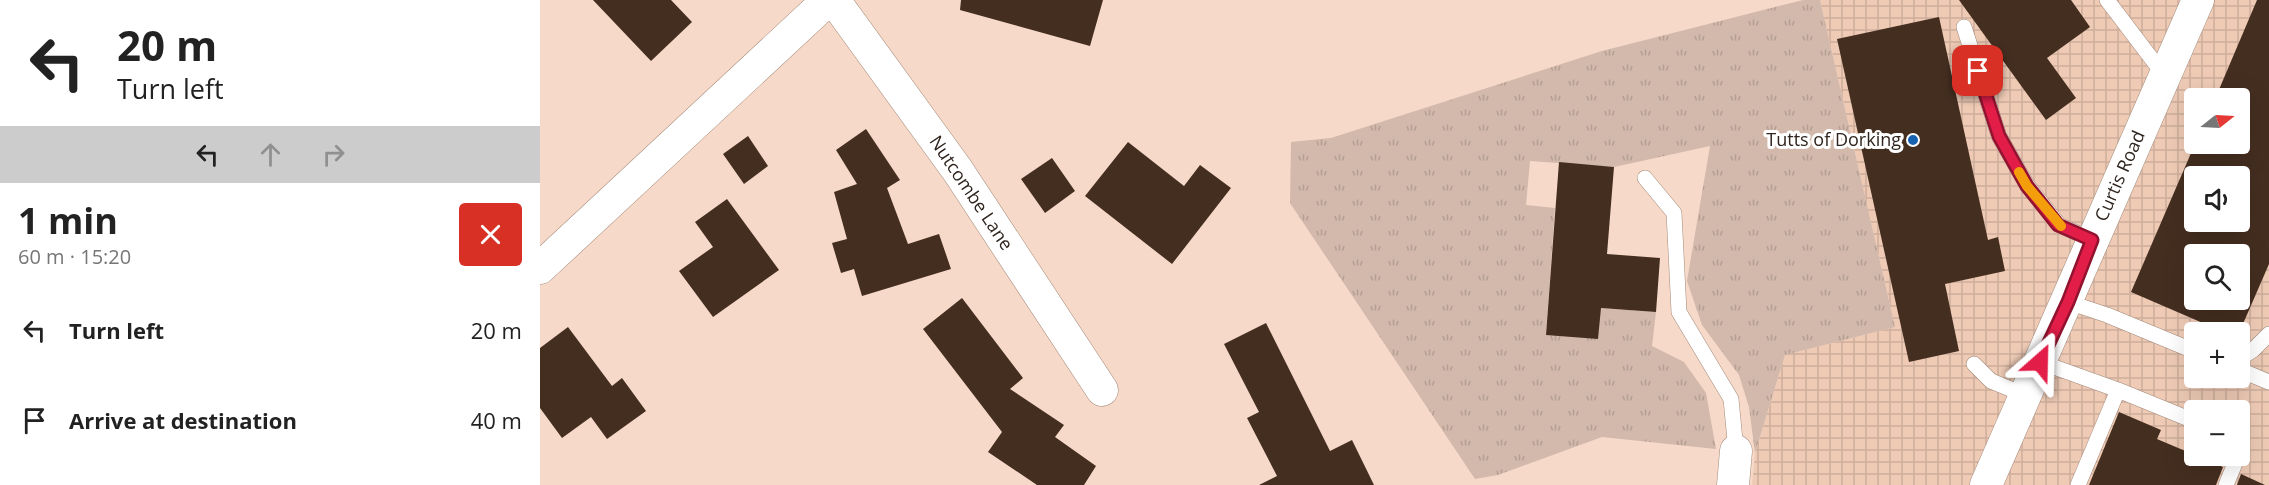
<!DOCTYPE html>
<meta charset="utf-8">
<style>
:root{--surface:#fff;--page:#f6f6f6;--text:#222;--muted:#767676}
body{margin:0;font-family:"Open Sans",sans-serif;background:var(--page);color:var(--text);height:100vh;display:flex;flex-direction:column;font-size:22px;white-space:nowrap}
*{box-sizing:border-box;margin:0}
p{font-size:20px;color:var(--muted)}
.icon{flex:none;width:33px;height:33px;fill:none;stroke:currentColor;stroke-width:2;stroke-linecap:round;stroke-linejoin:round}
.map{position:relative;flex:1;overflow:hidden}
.details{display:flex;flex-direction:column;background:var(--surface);width:540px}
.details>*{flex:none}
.top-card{background:#fff;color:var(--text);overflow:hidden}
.needle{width:39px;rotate:72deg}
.tools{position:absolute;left:1644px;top:88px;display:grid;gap:12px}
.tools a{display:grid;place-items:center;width:66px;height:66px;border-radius:6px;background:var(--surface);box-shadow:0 6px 24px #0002;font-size:30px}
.pin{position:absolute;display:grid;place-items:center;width:51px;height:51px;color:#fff;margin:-26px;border-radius:12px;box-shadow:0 3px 9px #0006}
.me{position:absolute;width:66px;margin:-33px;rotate:25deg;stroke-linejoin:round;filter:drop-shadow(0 0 4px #0008)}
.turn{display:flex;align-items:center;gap:21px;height:126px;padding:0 18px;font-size:27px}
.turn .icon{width:78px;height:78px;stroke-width:2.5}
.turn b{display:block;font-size:42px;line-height:51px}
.lanes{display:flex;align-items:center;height:57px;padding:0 18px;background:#0003;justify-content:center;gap:30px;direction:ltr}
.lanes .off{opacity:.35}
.round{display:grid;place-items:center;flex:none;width:63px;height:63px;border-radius:6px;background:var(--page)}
.summary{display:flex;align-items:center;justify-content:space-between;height:102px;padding:0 18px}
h1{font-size:36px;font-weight:700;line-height:45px}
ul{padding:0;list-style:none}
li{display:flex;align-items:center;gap:18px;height:90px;padding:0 18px}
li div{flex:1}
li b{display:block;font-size:22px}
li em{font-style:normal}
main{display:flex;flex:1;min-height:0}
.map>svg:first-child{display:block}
.industrial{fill:url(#industrial-grid);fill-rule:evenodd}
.grass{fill:url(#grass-tufts)}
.building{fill:#442e20;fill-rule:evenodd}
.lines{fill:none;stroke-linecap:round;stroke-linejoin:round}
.service-casing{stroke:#a38979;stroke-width:16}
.minor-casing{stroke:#a38979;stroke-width:33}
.service{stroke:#fff;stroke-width:15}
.minor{stroke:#fff;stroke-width:32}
.route-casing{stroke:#92132f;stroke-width:15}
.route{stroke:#e11d48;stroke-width:10}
.slow{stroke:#f59e0b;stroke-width:10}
.poi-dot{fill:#1761b1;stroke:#fff;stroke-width:2}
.labels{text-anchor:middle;stroke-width:6;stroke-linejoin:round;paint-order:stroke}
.poi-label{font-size:18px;fill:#2f241e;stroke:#fff;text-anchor:end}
.street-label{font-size:18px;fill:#2f241e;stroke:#fff}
</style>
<main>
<section class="details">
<div class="top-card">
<div class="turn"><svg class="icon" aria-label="left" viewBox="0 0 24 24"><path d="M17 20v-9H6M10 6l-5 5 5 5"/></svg><div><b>20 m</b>Turn left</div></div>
<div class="lanes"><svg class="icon" aria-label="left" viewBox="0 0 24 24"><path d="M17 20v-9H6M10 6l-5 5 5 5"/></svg><svg class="icon off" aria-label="ahead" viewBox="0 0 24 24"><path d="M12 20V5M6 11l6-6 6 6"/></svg><svg class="icon off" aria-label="right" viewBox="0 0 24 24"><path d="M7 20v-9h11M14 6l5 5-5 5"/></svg></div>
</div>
<div class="summary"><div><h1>1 min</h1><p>60 m · 15:20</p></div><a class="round" style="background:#d93025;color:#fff"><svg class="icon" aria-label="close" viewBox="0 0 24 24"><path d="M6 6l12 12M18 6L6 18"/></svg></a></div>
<ul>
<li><svg class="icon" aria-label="left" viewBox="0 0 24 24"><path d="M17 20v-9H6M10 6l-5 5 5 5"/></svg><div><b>Turn left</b></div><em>20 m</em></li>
<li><svg class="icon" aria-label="arrive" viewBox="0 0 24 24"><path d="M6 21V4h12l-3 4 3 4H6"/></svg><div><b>Arrive at destination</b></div><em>40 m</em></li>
</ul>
</section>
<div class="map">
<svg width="1729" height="485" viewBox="0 0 1729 485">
<defs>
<pattern id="industrial-grid" width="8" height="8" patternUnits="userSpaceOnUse" patternTransform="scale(1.5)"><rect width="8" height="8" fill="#efcbb6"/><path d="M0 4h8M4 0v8" fill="none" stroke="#cdae9c"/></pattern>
<pattern id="grass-tufts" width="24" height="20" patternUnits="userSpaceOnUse" patternTransform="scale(1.5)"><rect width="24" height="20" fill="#d2b9ab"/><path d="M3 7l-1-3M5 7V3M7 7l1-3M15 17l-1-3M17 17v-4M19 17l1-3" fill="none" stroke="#b59f93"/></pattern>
</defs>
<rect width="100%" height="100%" fill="#f6d9c8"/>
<path class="industrial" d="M 1280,0 L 1729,0 L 1729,485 L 1212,485 L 1215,453 L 1245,355 L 1355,327 ZM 1654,99 L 1700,99 L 1700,144 L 1654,144 ZM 1654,177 L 1700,177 L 1700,222 L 1654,222 ZM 1654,255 L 1700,255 L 1700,300 L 1654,300 ZM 1654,333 L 1700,333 L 1700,378 L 1654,378 ZM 1654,411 L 1700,411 L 1700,456 L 1654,456 Z"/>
<path class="grass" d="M 1263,0 L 1280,0 L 1355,327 L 1245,355 L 1215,453 L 1209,407 L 1199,375 L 1162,325 L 1147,281 L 1170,146 L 1074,167 L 990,161 L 986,205 L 1015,208 L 1006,335 L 1061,308 L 1116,312 L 1112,346 L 1144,362 L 1166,393 L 1176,449 L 1062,437 L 958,475 L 935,479 L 750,203 L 751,142 L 791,138 L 1062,51 Z"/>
<path class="building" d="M 53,0 L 131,0 L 152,22 L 111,61 Z
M 421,0 L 563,0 L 550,46 L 420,10 Z
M 1419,0 L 1531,0 L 1550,27 L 1507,58 L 1536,98 L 1506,120 Z
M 1717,0 L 1729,0 L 1729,264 L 1699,333 L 1686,333 L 1591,292 L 1655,144 L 1700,144 L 1700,99 L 1675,99 ZM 1654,177 L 1700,177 L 1700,222 L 1654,222 ZM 1654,255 L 1700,255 L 1700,300 L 1654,300 Z
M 1399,17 L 1448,240 L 1458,237 L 1465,271 L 1405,284 L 1419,351 L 1369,362 L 1297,39 Z
M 326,129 L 360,180 L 347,188 L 368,244 L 399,234 L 411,269 L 322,296 L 314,269 L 301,273 L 292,243 L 307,239 L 294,192 L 317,184 L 296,150 Z
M 208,136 L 228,166 L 204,184 L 183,154 Z
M 588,142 L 644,186 L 660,165 L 691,188 L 632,264 L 545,196 Z
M 512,158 L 535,191 L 505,213 L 481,179 Z
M 1019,162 L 1074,167 L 1067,254 L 1120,258 L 1116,312 L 1061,308 L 1058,339 L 1006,335 Z
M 187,199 L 239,270 L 173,317 L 139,271 L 173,247 L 155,222 Z
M 422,298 L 483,378 L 470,389 L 524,425 L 515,437 L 556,466 L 544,485 L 497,485 L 448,452 L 462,432 L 383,329 Z
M 726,323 L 790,451 L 812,440 L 834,485 L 719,485 L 737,476 L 707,418 L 719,412 L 684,344 Z
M 28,327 L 72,386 L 82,378 L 106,411 L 67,439 L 51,417 L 22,438 L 0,408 L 0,348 Z
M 1579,412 L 1621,430 L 1617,439 L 1683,467 L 1676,485 L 1549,485 Z
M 1701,474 L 1725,485 L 1697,485 Z"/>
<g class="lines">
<defs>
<path id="service" d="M 1567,0 L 1624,75
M 1424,27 L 1459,136 L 1487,185 L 1519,225 L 1553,240
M 1105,178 L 1134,213 L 1139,312 L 1191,399 L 1196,451
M 1528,302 L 1567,315 L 1654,351
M 1700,358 L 1713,350 L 1729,334
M 1500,362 L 1578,390
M 1434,364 L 1451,381 L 1485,395
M 1700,370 L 1729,382
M 1538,485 L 1578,390 L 1654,421
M 1686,485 L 1698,456"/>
<path id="minor" d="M 294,0 L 418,171 L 562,390
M 0,268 L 288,0
M 1193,485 L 1196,451
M 1446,485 L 1658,0"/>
</defs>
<use href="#service" class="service-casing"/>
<use href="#minor" class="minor-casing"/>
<use href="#service" class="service"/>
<use href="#minor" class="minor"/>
</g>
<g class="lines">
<defs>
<path id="route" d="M 1438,71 L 1459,136 L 1487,186 L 1518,225 L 1552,240 L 1528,302 L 1500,362"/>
</defs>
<use href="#route" class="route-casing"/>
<use href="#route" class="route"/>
<path class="slow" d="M 1479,172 L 1487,186 L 1521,226"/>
</g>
<circle class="poi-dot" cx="1373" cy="140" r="6"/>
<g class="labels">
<g class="poi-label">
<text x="1361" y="146">Tutts of Dorking</text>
</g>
<g class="street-label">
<text transform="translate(1580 176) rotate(-66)" y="6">Curtis Road</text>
<text transform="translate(431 193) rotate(56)" y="6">Nutcombe Lane</text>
</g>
</g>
</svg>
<div class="tools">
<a><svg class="needle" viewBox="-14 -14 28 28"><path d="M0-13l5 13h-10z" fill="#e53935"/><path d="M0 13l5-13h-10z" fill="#767676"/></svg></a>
<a><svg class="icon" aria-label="sound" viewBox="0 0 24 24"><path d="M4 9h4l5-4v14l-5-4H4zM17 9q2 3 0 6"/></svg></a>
<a><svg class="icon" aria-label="search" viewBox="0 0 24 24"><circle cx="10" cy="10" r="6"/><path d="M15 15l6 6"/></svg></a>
<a>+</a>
<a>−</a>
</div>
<div class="pin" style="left:1438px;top:71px;background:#d93025"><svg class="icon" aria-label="arrive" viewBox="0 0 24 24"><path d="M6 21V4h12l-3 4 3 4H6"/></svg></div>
<svg class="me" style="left:1500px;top:362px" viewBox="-20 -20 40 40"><path d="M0-17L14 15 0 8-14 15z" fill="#e11d48" stroke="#fff" stroke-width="4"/></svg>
</div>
</main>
